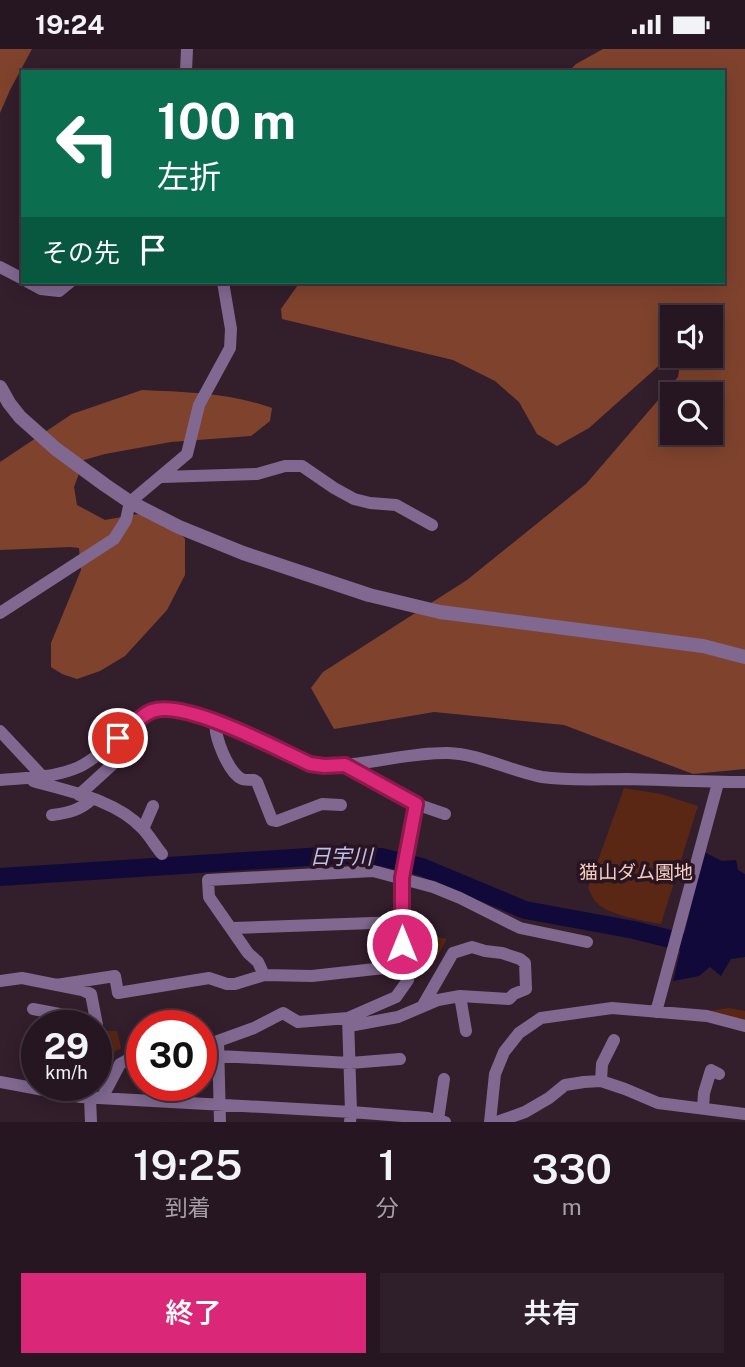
<!DOCTYPE html>
<html lang="ja">
<meta charset="utf-8">
<style>
:root{--surface:#261621;--page:#2e1f2a;--text:#f1f3f6;--muted:#a49fa5;--line:#42353f;--accent:#db2777}
body{margin:0;font-family:"Public Sans","Noto Sans JP",sans-serif;background:var(--page);color:var(--text);height:100vh;display:flex;flex-direction:column;font-size:26px;white-space:nowrap}
*{box-sizing:border-box;margin:0}
p{font-size:23px;color:var(--muted)}
.icon{flex:none;width:38px;height:38px;fill:none;stroke:currentColor;stroke-width:2;stroke-linecap:round;stroke-linejoin:round}
.map{position:relative;height:1073px;overflow:hidden}
.side{display:flex;flex-direction:column;background:var(--surface);flex:1}
.side>*{flex:none}
.top-card{position:absolute;left:21px;top:21px;width:704px;height:214px;border-radius:0px;box-shadow:0 4px 18px #0003,0 0 0 2px var(--line);background:#0b6e4f;color:#fff;overflow:hidden}
.fabs{position:absolute;left:660px;top:256px;display:grid;gap:14px}
.fabs a{display:grid;place-items:center;width:63px;height:63px;border-radius:0px;background:var(--surface);box-shadow:0 4px 18px #0003,0 0 0 2px var(--line);font-size:35px}
.speed{position:absolute;left:21px;top:961px;display:flex;gap:14px;font-size:35px;font-weight:700;text-align:center}
.speed>*{display:grid;place-content:center;width:91px;height:91px;border-radius:50%;background:var(--surface);box-shadow:0 4px 18px #0003,0 0 0 2px var(--line);line-height:1}
.speed small{font-size:18px;font-weight:400}
.speed .limit{border:10px solid #d22;background:#fff;color:#111}
.pin{position:absolute;display:grid;place-items:center;width:60px;height:60px;color:#fff;margin:-30px;border:4px solid #fff;border-radius:50%;box-shadow:0 2px 7px #0007}
.me{position:absolute;width:77px;margin:-38px;rotate:0deg;stroke-linejoin:round;filter:drop-shadow(0 0 5px #0008)}
.turn{display:flex;align-items:center;gap:24px;height:147px;padding:0 21px;font-size:32px}
.turn .icon{width:91px;height:91px;stroke-width:2.5}
.turn b{display:block;font-size:49px;line-height:60px}
.then{display:flex;align-items:center;height:66px;padding:0 21px;background:#0003;gap:14px;font-size:26px}
.eta{display:flex;justify-content:space-evenly;align-items:center;height:119px;text-align:center}
.eta b{font-size:42px;font-weight:600;line-height:49px}
.primary-button{display:flex;gap:14px;margin-top:auto;padding:14px 21px}
.primary-button a{flex:1;height:80px;border-radius:0px;background:var(--accent);color:#fff;font-size:28px;font-weight:600;line-height:80px;text-align:center}
.primary-button a+a{background:var(--page);color:var(--text)}
.status{display:flex;justify-content:space-between;align-items:center;height:49px;padding:0 35px;background:var(--surface);direction:ltr}
.status svg{height:19px;fill:currentColor}
.map>svg:first-child{display:block}
.green{fill:#592713}
.forest{fill:#7f432d;fill-rule:evenodd}
.water{fill:#12093b}
.lines{fill:none;stroke-linecap:round;stroke-linejoin:round}
.river{stroke:#12093b;stroke-width:18}
.minor{stroke:#806890;stroke-width:12}
.tertiary{stroke:#806890;stroke-width:14}
.route-casing{stroke:#8e194d;stroke-width:18}
.route{stroke:#db2777;stroke-width:12}
.labels{text-anchor:middle;stroke-width:7;stroke-linejoin:round;paint-order:stroke}
.park-label{font-size:19px;fill:#f5cec0;stroke:#291522}
.water-label{font-size:21px;font-style:italic;fill:#bec1f4;stroke:#291522}
</style>
<div class="status"><b>19:24</b><svg viewBox="0 0 49 12"><path d="M0 12V9h3v3zM5 12V6h3v6zM10 12V3h3v9zM15 12V0h3v12zM26 1h20v11H26zM47 4h2v5h-2z"/></svg></div>
<div class="map">
<svg width="745" height="1073" viewBox="0 0 745 1073">
<rect width="100%" height="100%" fill="#331e2c"/>
<path class="green" d="M 624,739 L 661,745 L 698,757 L 661,875 C 645,872 608,866 597,854 C 593,851 591,844 588,839 Z
M 406,881 L 447,890 L 433,915 L 412,928 L 406,917 Z
M 729,959 L 745,962 L 745,974 L 702,963 Z
M 102,982 L 117,982 L 121,999 L 109,1006 L 96,1003 L 96,995 Z"/>
<path class="forest" d="M 0,0 L 32,0 L 10,41 L 0,64 Z
M 603,0 L 745,0 L 745,720 L 693,725 L 564,676 L 434,663 L 334,680 L 311,639 L 323,623 L 467,531 L 586,435 L 678,328 L 680,315 L 663,313 L 589,379 L 557,397 L 537,385 L 519,353 L 495,332 L 453,311 L 282,270 L 281,260 L 300,233 L 723,233 L 723,23 L 568,23 L 576,15 ZM 672,268 L 710,268 L 710,306 L 672,306 ZM 672,345 L 710,345 L 710,383 L 672,383 Z
M 142,341 C 186,343 231,344 272,359 L 270,372 L 251,387 L 171,393 L 105,405 L 84,411 L 74,438 L 77,456 L 105,471 L 138,465 L 169,471 L 185,490 L 185,526 L 167,561 L 125,607 L 100,622 L 77,630 L 62,625 L 51,618 L 51,594 L 81,521 L 79,499 L 70,498 L 0,501 L 0,413 L 72,365 Z"/>
<path class="water" d="M 704,803 L 722,812 L 736,811 L 738,821 L 745,825 L 745,908 L 731,910 L 721,927 L 710,918 L 699,927 L 673,932 Z"/>
<g class="lines">
<path class="river" d="M 0,828 L 338,806 L 381,808 L 422,818 L 525,861 L 634,881 L 690,895"/>
<path class="minor" d="M 186,23 L 187,0
M 0,218 L 23,230
M 28,233 L 41,240 L 59,242 L 70,233
M 162,428 L 257,425 L 285,417 L 302,417 L 334,439 L 354,450 L 370,454 L 396,456 L 432,476
M 0,564 L 114,490 L 126,471 L 130,453 L 187,405 L 199,356 L 230,299 L 231,280 L 223,233
M 216,673 C 213,686 229,725 242,730 C 244,731 252,731 254,731 L 257,733 L 272,771 L 277,772 L 322,755 L 341,756
M 0,682 L 43,728
M 345,717 L 416,755 L 402,829 L 402,917 L 408,931 L 396,948 L 348,969 L 351,1063 L 350,1073
M 0,731 C 25,729 50,729 74,720 C 109,707 133,659 171,660 C 188,661 203,668 217,673 C 249,686 279,701 310,715 C 357,721 402,703 448,704 C 480,705 510,722 542,728 C 570,732 599,730 627,730 C 667,731 706,733 745,733
M 33,732 C 70,743 114,750 142,779 C 150,787 155,797 162,805
M 79,746 L 114,714
M 416,755 L 445,765
M 52,766 C 69,764 80,761 92,750
M 143,780 L 153,757
M 232,879 L 401,873
M 402,917 L 312,927 L 264,926 L 258,913 L 248,904 L 209,848 L 208,831 L 373,822 L 433,838 L 460,849 L 520,879 L 587,893
M 0,932 L 22,929 L 82,941 L 91,945 L 97,976 L 96,980
M 56,936 L 115,927 L 118,944 L 209,929 L 227,935 L 235,935 L 264,926
M 460,947 L 466,982
M 33,960 L 96,972
M 656,963 L 718,734
M 349,977 L 398,968 L 438,951 L 460,947 L 509,950 L 514,945 L 526,940 L 525,914 L 520,910 L 502,904 L 485,902 L 472,898 L 453,904 L 422,958
M 35,991 L 37,991
M 201,1006 L 350,1014 L 400,1010
M 601,1032 L 602,1015 L 614,991
M 0,1033 L 81,1048 L 351,1063 L 428,1069 L 445,1073
M 90,1049 L 91,1073
M 102,1049 L 120,1015 L 142,1003
M 703,1059 L 704,1044 L 711,1021 L 719,1025
M 438,1071 L 444,1030
M 220,1073 L 218,992 L 254,979 L 283,964 L 298,973 L 348,969
M 490,1073 L 495,1025 L 504,1003 L 519,984 L 541,969 L 612,959 L 707,967 L 745,977
M 497,1073 L 525,1063 L 549,1049 L 565,1036 L 584,1033 L 601,1032 L 625,1040 L 658,1054 L 745,1065"/>
<path class="tertiary" d="M 0,338 L 9,354 L 20,368 L 56,400 L 105,436 L 130,453 L 179,478 L 243,504 L 369,546 L 440,563 L 703,597 L 745,608"/>
</g>
<g class="lines">
<defs>
<path id="route" d="M 118,689 C 127,681 141,666 152,662 C 185,650 277,700 310,715 L 324,717 L 345,716 L 416,755 L 402,829 L 402,895"/>
</defs>
<use href="#route" class="route-casing"/>
<use href="#route" class="route"/>
</g>
<g class="labels">
<g class="park-label">
<text x="636" y="830">猫山ダム園地</text>
</g>
<g class="water-label">
<text x="341" y="815">日宇川</text>
</g>
</g>
</svg>
<div class="fabs">
<a><svg class="icon" aria-label="sound" viewBox="0 0 24 24"><path d="M4 9h4l5-4v14l-5-4H4zM17 9q2 3 0 6"/></svg></a>
<a><svg class="icon" aria-label="search" viewBox="0 0 24 24"><circle cx="10" cy="10" r="6"/><path d="M15 15l6 6"/></svg></a>
</div>
<div class="speed"><div>29<small>km/h</small></div><div class="limit">30</div></div>
<div class="pin" style="left:118px;top:689px;background:#d93025"><svg class="icon" aria-label="arrive" viewBox="0 0 24 24"><path d="M6 21V4h12l-3 4 3 4H6"/></svg></div>
<svg class="me" style="left:402px;top:895px" viewBox="-20 -20 40 40"><circle r="17" fill="#db2777" stroke="#fff" stroke-width="3"/><path d="M0-11L8 9 0 5-8 9z" fill="#fff"/></svg>
<div class="top-card">
<div class="turn"><svg class="icon" aria-label="left" viewBox="0 0 24 24"><path d="M17 20v-9H6M10 6l-5 5 5 5"/></svg><div><b>100 m</b>左折</div></div>
<div class="then">その先<svg class="icon" aria-label="arrive" viewBox="0 0 24 24"><path d="M6 21V4h12l-3 4 3 4H6"/></svg></div>
</div>
</div>
<section class="side">
<div class="eta">
<div><b>19:25</b><p>到着</p></div>
<div><b>1</b><p>分</p></div>
<div><b>330</b><p>m</p></div>
</div>
<div class="primary-button"><a>終了</a><a>共有</a></div>
</section>
